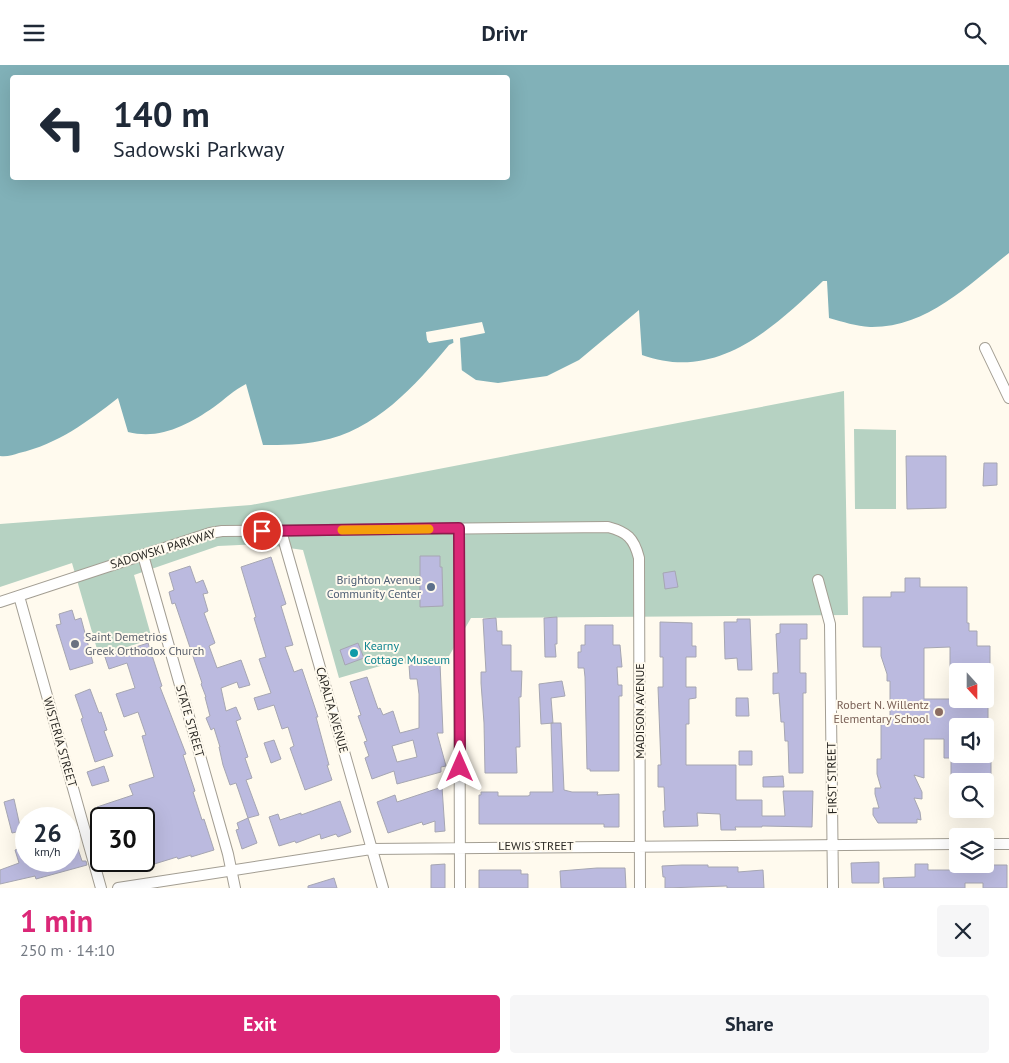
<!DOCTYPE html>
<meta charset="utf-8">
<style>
:root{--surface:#fff;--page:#f6f6f7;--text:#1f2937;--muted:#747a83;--accent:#db2777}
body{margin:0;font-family:"PT Sans",sans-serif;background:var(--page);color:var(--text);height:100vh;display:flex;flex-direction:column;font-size:19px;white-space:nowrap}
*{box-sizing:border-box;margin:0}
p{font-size:16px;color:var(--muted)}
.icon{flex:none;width:28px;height:28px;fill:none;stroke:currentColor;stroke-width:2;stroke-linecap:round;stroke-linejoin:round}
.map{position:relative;height:823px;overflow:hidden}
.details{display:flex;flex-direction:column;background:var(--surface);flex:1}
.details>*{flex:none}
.banner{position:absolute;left:10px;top:10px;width:500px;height:105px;border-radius:5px;box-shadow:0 5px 20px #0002;background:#fff;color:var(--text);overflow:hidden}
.needle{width:32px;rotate:159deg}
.buttons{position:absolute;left:949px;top:598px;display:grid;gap:10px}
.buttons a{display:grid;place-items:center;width:45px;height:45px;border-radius:5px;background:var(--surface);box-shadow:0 5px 20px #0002;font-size:25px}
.speed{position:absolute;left:15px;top:742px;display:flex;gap:10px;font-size:25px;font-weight:700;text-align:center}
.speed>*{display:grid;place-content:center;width:65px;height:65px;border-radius:50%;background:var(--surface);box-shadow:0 5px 20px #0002;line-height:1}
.speed small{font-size:12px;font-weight:400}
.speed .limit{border:2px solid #111;border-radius:8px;background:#fff;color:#111}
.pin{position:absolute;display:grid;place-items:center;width:42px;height:42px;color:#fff;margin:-21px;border:2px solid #fff;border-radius:50%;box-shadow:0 1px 5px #0007}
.me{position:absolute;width:55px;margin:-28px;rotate:0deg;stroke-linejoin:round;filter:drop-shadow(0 0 4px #0008)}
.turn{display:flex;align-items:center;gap:18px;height:105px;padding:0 20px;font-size:22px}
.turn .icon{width:65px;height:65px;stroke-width:2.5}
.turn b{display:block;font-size:35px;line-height:42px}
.round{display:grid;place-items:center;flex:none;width:52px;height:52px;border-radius:5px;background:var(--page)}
.overview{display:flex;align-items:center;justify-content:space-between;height:85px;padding:0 20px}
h1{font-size:30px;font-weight:700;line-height:38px;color:var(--accent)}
.primary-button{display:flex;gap:10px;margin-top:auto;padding:10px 20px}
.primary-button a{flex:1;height:58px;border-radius:5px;background:var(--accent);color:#fff;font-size:20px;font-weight:700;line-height:58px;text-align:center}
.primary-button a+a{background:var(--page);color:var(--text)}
header{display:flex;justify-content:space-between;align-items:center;height:65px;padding:0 20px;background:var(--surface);font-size:22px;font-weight:700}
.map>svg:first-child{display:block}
.green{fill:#b6d2c2}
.water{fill:#81b1b8;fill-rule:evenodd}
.pier{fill:#fffaee}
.building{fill:#bbbadf;stroke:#a6a6b2;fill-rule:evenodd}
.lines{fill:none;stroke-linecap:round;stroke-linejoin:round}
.minor-casing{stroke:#a39e93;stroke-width:12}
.minor{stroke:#fff;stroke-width:10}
.route-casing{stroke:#8e194d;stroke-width:12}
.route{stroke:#db2777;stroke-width:9}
.slow{stroke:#f59e0b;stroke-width:9}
.service-dot{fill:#5c6f8a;stroke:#fffaee;stroke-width:2}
.worship-dot{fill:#6b7280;stroke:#fffaee;stroke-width:2}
.culture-dot{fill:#0f9aa8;stroke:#fffaee;stroke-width:2}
.education-dot{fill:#8d6e63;stroke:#fffaee;stroke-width:2}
.labels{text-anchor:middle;stroke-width:4;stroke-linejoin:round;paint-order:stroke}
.street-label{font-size:12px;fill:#272521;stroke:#fffaee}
.service-label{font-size:12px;fill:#4e5e75;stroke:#fffaee;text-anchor:end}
.worship-label{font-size:12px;fill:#5b616d;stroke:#fffaee;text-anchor:start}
.culture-label{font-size:12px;fill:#0d838f;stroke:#fffaee;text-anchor:start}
.education-label{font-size:12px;fill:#785e54;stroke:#fffaee;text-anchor:end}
</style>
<header><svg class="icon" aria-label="menu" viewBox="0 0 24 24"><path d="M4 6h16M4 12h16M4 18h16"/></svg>Drivr<svg class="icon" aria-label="search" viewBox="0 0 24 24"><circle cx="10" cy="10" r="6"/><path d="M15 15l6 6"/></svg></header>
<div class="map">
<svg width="1009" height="823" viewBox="0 0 1009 823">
<rect width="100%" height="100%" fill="#fffaee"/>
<path class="green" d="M 844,326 L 848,550 L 471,553 L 445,598 L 387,599 L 339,613 L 303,485 L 261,479 L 218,481 L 134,510 L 152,574 L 99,591 L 72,498 L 0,522 L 0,459 L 251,440 Z
M 854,364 L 896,365 L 896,444 L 855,444 Z"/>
<path class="water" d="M 0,0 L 1009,0 L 1009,188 C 968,220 927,263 870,262 C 856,261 843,257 829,253 L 827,216 L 823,216 C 772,264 717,317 642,290 L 639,245 L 579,295 L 547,311 L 498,318 L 476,315 L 460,304 L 455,277 L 449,280 C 415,321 375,366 320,376 C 302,380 282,380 263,380 L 246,319 C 234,325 225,334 214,342 C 188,360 160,375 128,367 L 118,333 C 87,357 58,379 19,388 C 13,390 7,392 0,391 ZM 12,12 L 508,12 L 508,112 L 12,112 Z"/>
<path class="pier" d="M 482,257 L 485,268 L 460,273 L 462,309 L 457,305 L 453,274 L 429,278 L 427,275 L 426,267 Z"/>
<path class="building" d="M 906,391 L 946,391 L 946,443 L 907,444 Z
M 984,398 L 997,398 L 997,420 L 983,421 Z
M 420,491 L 440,491 L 440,502 L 442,502 L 443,541 L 420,542 Z
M 271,492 L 286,539 L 281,541 L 293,580 L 285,582 L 294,607 L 302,604 L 318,652 L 316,652 L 329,700 L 327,700 L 332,715 L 305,725 L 290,683 L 294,681 L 288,662 L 282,664 L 274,640 L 258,645 L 254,633 L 271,628 L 259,594 L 266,592 L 254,553 L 256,552 L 241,502 Z
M 190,501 L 196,518 L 203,515 L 208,528 L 203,529 L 208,546 L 204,548 L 215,578 L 209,581 L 217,603 L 241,595 L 250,620 L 239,623 L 237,617 L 221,623 L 226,646 L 236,642 L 241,654 L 236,656 L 248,692 L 245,693 L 252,713 L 246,715 L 259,750 L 248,753 L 236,718 L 230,720 L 223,700 L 219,682 L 220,682 L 214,663 L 211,665 L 206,653 L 210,651 L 205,632 L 206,632 L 201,619 L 202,618 L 175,538 L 172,539 L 169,527 L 174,525 L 169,508 Z
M 675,506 L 678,522 L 665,524 L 663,508 Z
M 905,513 L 920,513 L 920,522 L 967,522 L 967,558 L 969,558 L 969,566 L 977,566 L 977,581 L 990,581 L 990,606 L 950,606 L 950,582 L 924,583 L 924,634 L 988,634 L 988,661 L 958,661 L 958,689 L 988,689 L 988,692 L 991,692 L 991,716 L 951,716 L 951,693 L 944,693 L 944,674 L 924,674 L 924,713 L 914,710 L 922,727 L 922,734 L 914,733 L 920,747 L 921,755 L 917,754 L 917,758 L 878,758 L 873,750 L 873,743 L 879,743 L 875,729 L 875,723 L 881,723 L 877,709 L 877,694 L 881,694 L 881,658 L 890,658 L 890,616 L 887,616 L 887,609 L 881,591 L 881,582 L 863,582 L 863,532 L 891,532 L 891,527 L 905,527 Z
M 72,545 L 75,555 L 81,553 L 93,598 L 70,605 L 56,560 L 61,559 L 59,549 Z
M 557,552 L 557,579 L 555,579 L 556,592 L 545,592 L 544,553 Z
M 496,553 L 497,566 L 502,566 L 502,580 L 511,580 L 511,606 L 522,606 L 521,632 L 519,632 L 520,682 L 516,682 L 517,708 L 485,708 L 484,658 L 481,618 L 481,607 L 486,607 L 483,554 Z
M 737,554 L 750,554 L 752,605 L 738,605 L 737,593 L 725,594 L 724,557 L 737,557 Z
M 660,557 L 692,558 L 692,581 L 696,581 L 696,592 L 686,592 L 686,622 L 696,622 L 696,633 L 689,634 L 689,659 L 686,659 L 686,700 L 736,700 L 736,735 L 762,735 L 762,751 L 785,751 L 783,726 L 813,726 L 812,762 L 762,761 L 762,762 L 735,762 L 736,765 L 721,765 L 720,749 L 697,748 L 698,761 L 664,762 L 663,746 L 665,746 L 664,722 L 658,722 L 658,700 L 661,700 L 658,622 L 663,622 L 663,592 L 660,592 Z
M 780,559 L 807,559 L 807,574 L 800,574 L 800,608 L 806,608 L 806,628 L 803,628 L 803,708 L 789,708 L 788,676 L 785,676 L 784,657 L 781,657 L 779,628 L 773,629 L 773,608 L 778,608 L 776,569 L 780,568 Z
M 585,560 L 613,560 L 613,580 L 620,580 L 622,602 L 617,602 L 618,620 L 622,620 L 622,631 L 619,631 L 619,706 L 590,706 L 590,704 L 587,704 L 585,612 L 584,603 L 578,603 L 578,587 L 581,587 L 581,580 L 585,580 Z
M 148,578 L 162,621 L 160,622 L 186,689 L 183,690 L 195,726 L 193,727 L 202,755 L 204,754 L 214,785 L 191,792 L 191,790 L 178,794 L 177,792 L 151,800 L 149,793 L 144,794 L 144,748 L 140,749 L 137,743 L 101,754 L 97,742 L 133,730 L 129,720 L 154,712 L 142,671 L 146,670 L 138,647 L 124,652 L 116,629 L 135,623 L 127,598 L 109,604 L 105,592 Z
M 358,578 L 364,593 L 345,600 L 340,585 Z
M 440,598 L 443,668 L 437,668 L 446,701 L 441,702 L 441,707 L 397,719 L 394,706 L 372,714 L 365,693 L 369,691 L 364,677 L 367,676 L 358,651 L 361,650 L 350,617 L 367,612 L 378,644 L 380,643 L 383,650 L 393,646 L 400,668 L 419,663 L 419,629 L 417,614 L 410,614 L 409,600 ZM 413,675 L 417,692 L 397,697 L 392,681 Z
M 562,616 L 565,631 L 551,633 L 553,658 L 541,659 L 539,619 Z
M 90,624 L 99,648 L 101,647 L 107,665 L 104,666 L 113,691 L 95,697 L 81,654 L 83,653 L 75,630 Z
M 736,633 L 748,633 L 749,651 L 736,651 Z
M 551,658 L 561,658 L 564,725 L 572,727 L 598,727 L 597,730 L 619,729 L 619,762 L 604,762 L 604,759 L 479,759 L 479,730 L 481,730 L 481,727 L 498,727 L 498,731 L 528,731 L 530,730 L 530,727 L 553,727 Z
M 274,675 L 281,694 L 271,698 L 264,678 Z
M 739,686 L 752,686 L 752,700 L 739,700 Z
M 104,701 L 109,716 L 92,721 L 87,707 Z
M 783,711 L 784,722 L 763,722 L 763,712 Z
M 442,722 L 445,766 L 435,767 L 435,756 L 423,760 L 422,757 L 388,768 L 377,737 L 395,730 L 397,737 Z
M 14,734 L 21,766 L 12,768 L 4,737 Z
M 340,736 L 351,767 L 338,772 L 336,769 L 321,774 L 320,769 L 296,778 L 295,776 L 279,781 L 269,752 L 278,749 L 280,755 L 301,748 L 301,750 Z
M 248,753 L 257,778 L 242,784 L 236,765 L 239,764 L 237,758 Z
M 69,763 L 71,763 L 82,796 L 86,796 L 87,800 L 36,814 L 35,811 L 0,819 L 0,805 L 19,798 L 15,785 L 26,781 L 26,796 L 69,796 Z
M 955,787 L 958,787 L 958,799 L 964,799 L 964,805 L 981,804 L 981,800 L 1007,800 L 1007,823 L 983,823 L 983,818 L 965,818 L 965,823 L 884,823 L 883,813 L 915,812 L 915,799 L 928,799 L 928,805 L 956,805 Z
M 879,797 L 879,818 L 852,818 L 851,798 Z
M 445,799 L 445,823 L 431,823 L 431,800 Z
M 682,800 L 708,800 L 708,802 L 738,802 L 738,807 L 763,805 L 764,823 L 727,823 L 727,821 L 665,823 L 665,812 L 663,812 L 662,801 Z
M 597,803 L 625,803 L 626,823 L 561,823 L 560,806 Z
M 479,805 L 521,805 L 521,809 L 528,809 L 528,823 L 479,823 Z
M 334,813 L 337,823 L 308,823 L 308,821 Z"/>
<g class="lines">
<defs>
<path id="minor" d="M 985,283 L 1009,333
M 459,463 L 460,823
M 281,466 L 383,823
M 143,490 L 228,789 L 235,823
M 818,515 L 830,559 L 833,823
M 19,531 L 101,823
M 0,537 L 210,468 L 222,466 L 608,462 C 627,467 634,473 639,493 L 640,823
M 985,779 L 1009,779
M 118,823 L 371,784 L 958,779"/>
</defs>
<use href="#minor" class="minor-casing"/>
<use href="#minor" class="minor"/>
</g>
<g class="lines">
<defs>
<path id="route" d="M 262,466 L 459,463 L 460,702"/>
</defs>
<use href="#route" class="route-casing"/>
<use href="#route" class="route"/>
<path class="slow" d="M 342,465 L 429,464"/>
</g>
<circle class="service-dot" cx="431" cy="522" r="5"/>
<circle class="worship-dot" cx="75" cy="579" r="5"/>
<circle class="culture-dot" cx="354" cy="588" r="5"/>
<circle class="education-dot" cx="939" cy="647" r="5"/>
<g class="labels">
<g class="street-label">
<text transform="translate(163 484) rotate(-17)" y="4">SADOWSKI PARKWAY</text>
<text transform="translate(332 645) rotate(74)" y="4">CAPALTA AVENUE</text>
<text transform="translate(640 646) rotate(-90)" y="4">MADISON AVENUE</text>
<text transform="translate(190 656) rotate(74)" y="4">STATE STREET</text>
<text transform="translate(60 677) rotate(74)" y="4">WISTERIA STREET</text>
<text transform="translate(832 713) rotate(-91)" y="4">FIRST STREET</text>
<text x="536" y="785">LEWIS STREET</text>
</g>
<g class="service-label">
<text x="421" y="519">Brighton Avenue<tspan x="421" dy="14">Community Center</tspan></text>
</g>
<g class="worship-label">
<text x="85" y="576">Saint Demetrios<tspan x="85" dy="14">Greek Orthodox Church</tspan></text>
</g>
<g class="culture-label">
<text x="364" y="585">Kearny<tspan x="364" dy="14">Cottage Museum</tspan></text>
</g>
<g class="education-label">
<text x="929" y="644">Robert N. Willentz<tspan x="929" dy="14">Elementary School</tspan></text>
</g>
</g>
</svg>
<div class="buttons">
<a><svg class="needle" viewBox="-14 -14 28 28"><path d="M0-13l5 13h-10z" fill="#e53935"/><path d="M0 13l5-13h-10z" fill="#747a83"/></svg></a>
<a><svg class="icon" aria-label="sound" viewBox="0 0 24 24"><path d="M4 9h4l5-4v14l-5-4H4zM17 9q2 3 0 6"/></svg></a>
<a><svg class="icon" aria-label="search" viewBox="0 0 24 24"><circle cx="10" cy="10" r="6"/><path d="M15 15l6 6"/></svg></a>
<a><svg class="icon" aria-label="layers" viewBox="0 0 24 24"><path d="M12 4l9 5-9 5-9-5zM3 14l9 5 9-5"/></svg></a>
</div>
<div class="speed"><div>26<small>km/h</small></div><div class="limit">30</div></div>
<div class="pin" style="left:262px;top:466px;background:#d93025"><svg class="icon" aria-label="arrive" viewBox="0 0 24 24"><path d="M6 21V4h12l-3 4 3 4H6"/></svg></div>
<svg class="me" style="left:460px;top:702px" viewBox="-20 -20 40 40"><path d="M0-17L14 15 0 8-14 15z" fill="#db2777" stroke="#fff" stroke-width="4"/></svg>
<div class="banner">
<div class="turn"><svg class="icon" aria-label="left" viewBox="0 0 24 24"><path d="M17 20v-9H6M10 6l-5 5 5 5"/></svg><div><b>140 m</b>Sadowski Parkway</div></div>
</div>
</div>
<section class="details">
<div class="overview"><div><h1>1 min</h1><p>250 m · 14:10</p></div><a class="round"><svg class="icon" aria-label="close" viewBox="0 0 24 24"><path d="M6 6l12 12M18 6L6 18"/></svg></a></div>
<div class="primary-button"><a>Exit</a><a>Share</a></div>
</section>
